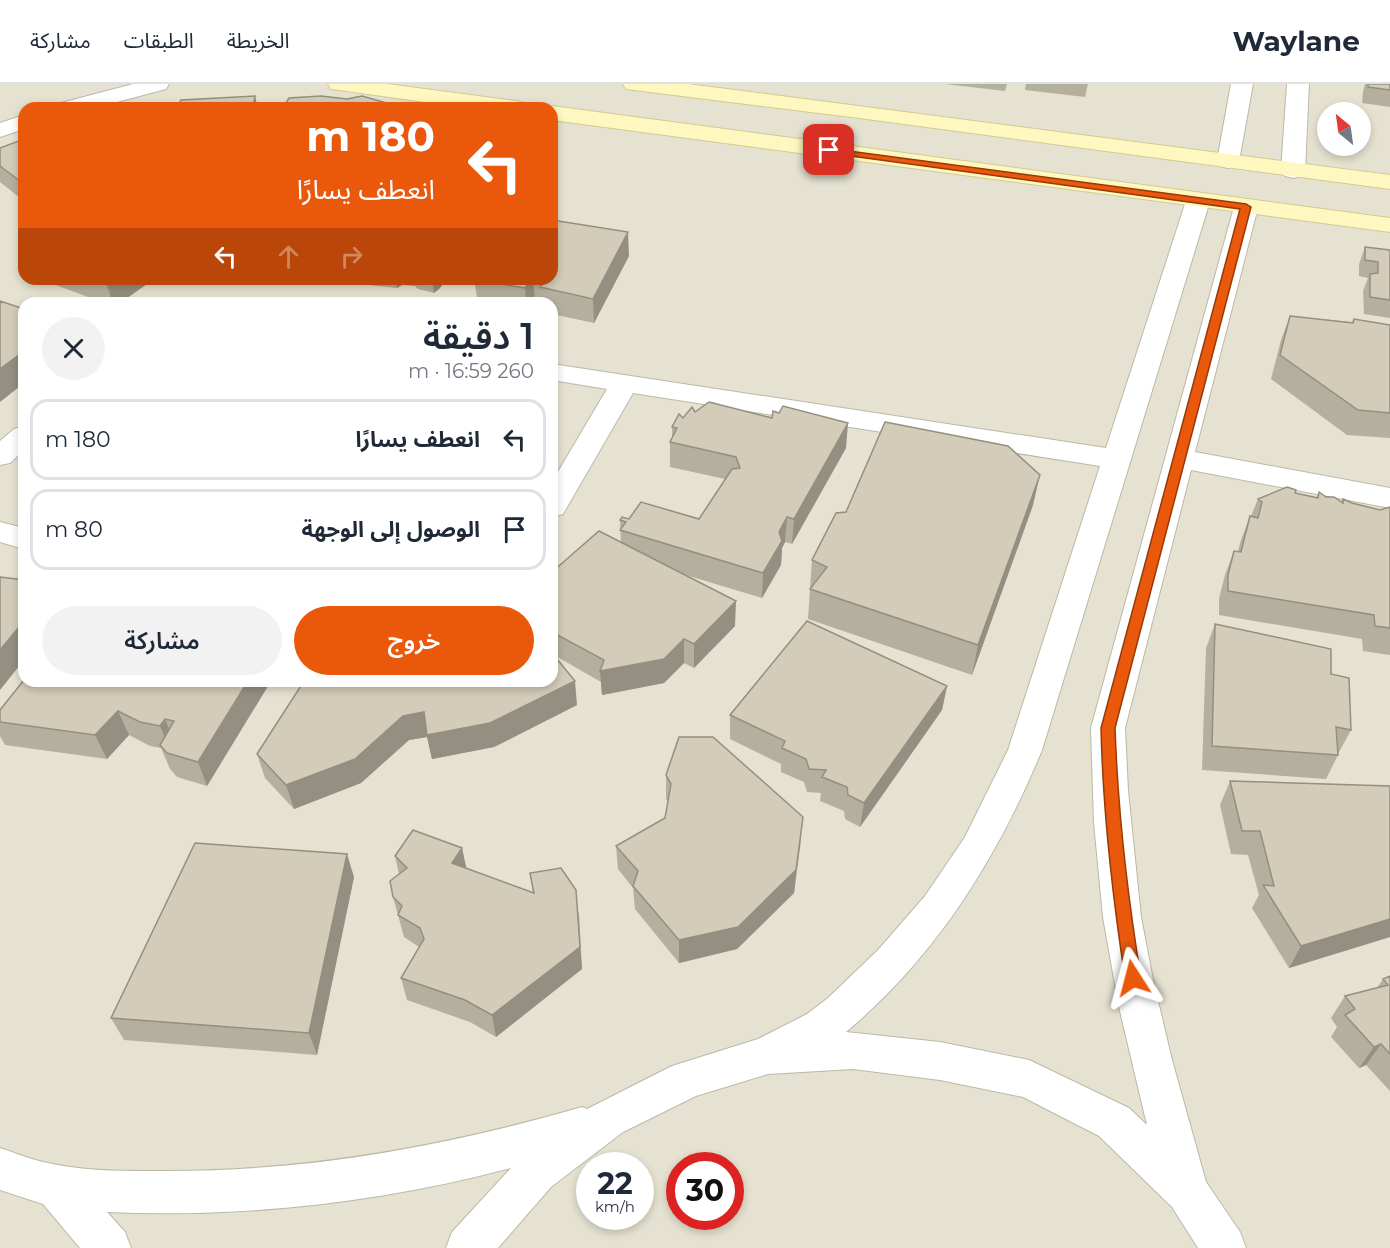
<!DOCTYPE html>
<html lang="ar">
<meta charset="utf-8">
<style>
:root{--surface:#fff;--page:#f2f2f3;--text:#1f2937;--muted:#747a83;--line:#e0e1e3;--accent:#ea580c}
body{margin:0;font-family:Montserrat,"Noto Sans Arabic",sans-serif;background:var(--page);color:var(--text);direction:rtl;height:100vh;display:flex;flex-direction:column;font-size:22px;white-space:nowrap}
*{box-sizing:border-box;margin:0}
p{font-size:20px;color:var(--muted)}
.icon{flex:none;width:33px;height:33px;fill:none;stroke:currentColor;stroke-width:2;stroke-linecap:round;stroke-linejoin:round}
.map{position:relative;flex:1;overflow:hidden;direction:ltr}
.sheet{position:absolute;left:18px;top:213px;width:540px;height:390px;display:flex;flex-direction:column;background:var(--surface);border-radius:18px;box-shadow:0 3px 9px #0003;direction:rtl}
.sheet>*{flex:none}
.hud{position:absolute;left:18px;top:18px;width:540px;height:183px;border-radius:18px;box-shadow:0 3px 9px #0003;direction:rtl;background:#ea580c;color:#fff;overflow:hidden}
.needle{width:39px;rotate:331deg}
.controls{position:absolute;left:1317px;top:18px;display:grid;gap:12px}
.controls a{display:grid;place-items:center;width:54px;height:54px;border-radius:50%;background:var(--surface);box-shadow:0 3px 9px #0003;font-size:30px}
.speed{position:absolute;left:576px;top:1068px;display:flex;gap:12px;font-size:30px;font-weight:700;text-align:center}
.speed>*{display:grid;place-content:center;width:78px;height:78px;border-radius:50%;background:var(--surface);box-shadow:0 3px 9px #0003;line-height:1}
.speed small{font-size:15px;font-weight:400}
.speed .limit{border:9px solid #d22;background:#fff;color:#111}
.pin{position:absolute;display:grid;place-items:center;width:51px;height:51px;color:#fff;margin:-26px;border-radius:12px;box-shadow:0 3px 9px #0006}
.me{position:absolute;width:66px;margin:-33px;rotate:351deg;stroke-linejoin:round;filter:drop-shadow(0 0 4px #0008)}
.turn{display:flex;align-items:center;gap:21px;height:126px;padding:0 24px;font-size:27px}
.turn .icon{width:78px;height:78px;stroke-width:2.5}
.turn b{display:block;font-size:42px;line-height:51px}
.lanes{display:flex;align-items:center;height:57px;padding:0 24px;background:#0003;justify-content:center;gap:30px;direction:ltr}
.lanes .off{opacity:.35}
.round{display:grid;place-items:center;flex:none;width:63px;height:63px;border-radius:32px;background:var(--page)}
.summary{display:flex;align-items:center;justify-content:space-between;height:102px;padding:0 24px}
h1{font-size:36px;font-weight:600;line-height:45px}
.button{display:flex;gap:12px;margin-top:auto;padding:12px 24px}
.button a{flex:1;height:69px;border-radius:36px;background:var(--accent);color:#fff;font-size:24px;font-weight:600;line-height:69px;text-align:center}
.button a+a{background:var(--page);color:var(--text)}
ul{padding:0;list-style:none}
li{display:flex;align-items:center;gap:18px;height:81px;margin:0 12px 9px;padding:0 12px;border:3px solid var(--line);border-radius:18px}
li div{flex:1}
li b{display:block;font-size:22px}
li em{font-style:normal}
header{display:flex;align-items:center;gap:36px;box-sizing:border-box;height:84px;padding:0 30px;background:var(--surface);border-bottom:2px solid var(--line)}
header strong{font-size:28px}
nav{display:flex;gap:33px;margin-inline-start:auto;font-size:21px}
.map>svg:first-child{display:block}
.residential{fill:#e5e2d1;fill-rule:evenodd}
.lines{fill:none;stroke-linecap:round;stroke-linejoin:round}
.street-casing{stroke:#bdb8a6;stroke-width:2}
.secondary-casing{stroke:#d2ca92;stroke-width:2}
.street{fill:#fff;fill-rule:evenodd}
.secondary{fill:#fef8c0;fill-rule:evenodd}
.wall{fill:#b5af9e}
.shaded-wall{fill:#948f81}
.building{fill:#d3ccb8;stroke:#948f81;stroke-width:1.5}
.route{fill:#ea580c;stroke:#983908;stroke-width:1.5}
</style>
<header>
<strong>Waylane</strong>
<nav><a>الخريطة</a><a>الطبقات</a><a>مشاركة</a></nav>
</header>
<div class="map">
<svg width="1390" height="1164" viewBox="0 0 1390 1164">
<rect width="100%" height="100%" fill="#f1efe3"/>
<path class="residential" d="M 0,0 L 1390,0 L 1390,1164 L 0,1164 ZM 24,24 L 552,24 L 552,195 L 24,195 ZM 1328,28 L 1360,28 L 1360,62 L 1328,62 ZM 24,219 L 552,219 L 552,597 L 24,597 ZM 590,1082 L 640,1082 L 640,1132 L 590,1132 ZM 680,1082 L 730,1082 L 730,1132 L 680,1132 Z"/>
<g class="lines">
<defs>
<path id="street" d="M 133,0 L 169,0 L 166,5 L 94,24 L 58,24 L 61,19 Z
M 1231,0 L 1253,0 L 1239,77 L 1236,82 L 1228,84 L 1220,82 L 1217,77 Z
M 1287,0 L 1309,0 L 1305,87 L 1301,92 L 1293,94 L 1285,92 L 1281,87 Z
M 24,31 L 24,45 L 0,53 L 0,39 Z
M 1198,110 L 1206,112 L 1210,117 L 1042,666 C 998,773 936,873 846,948 L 940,958 L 1029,976 L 1129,1024 L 1147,1041 L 1119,923 L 1103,833 L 1094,739 L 1091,644 L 1234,123 L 1238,118 L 1246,116 L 1254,118 L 1258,123 L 1195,368 L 1390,404 L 1390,424 L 1191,386 L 1125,644 L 1128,707 L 1141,833 L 1153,896 L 1172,976 L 1206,1098 L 1240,1148 L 1246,1164 L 1198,1164 L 1172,1123 L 1099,1052 L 1023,1013 L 940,996 L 853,985 L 768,990 L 696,1012 L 623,1048 L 551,1103 L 498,1164 L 446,1164 L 452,1148 L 511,1084 C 379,1119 243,1134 107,1128 L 125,1148 L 131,1164 L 80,1164 L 43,1120 L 0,1106 L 0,1064 C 16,1069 31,1076 48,1079 C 87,1088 130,1087 170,1087 C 311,1087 447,1062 582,1023 L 587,1025 L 672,982 L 758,955 L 807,930 L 828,914 L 878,866 L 925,812 L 965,753 L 1008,666 L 1100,382 L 633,309 L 563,430 L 552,433 L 552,398 L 607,305 L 552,296 L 552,280 L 1106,364 L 1186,117 L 1190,112 Z
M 24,342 L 24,366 L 10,379 L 0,381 L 0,357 L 14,345 Z
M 0,438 L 24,444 L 24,465 L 0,458 Z"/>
<path id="secondary" d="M 328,0 L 387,0 L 516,17 L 524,19 L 527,24 L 468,24 L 339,6 L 331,5 Z
M 623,0 L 688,0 L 1390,91 L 1390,105 L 859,34 L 634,6 L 626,5 Z
M 552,22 L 1390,134 L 1390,148 L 552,36 L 552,24 L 546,24 Z"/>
</defs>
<use href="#street" class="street-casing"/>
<use href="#secondary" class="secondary-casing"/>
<use href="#street" class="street"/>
<use href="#secondary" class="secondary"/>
</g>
<path class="wall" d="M 945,0 L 1007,0 L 1005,7 Z
M 1026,0 L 1088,0 L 1085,13 L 1025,6 Z
M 1365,0 L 1390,0 L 1390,23 L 1362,19 L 1363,8 Z
M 24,55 L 24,117 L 0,98 L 0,64 Z
M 1365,163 L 1390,166 L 1390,234 L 1364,230 L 1363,207 L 1368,194 L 1359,192 L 1359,180 Z
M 629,172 L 594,239 L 552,230 L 552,219 L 542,219 L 535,217 L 534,219 L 480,219 L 479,214 L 477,213 L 474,195 L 552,195 Z
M 47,195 L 154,195 L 120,219 L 104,219 L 48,198 Z
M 348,195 L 447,195 L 439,205 L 434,209 L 418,205 L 415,202 L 402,201 L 397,204 L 359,200 L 359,197 Z
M 1290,232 L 1352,238 L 1354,235 L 1390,241 L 1390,354 L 1347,351 L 1271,295 L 1281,256 Z
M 695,328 L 846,364 L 792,460 L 785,458 L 782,464 L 781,481 L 762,514 L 679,489 L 735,542 L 694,584 L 684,579 L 664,599 L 602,611 L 601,598 L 554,571 L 577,621 L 494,663 L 432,675 L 427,653 L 409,656 L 361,699 L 294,725 L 265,694 L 257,670 L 552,597 L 552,488 L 621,458 L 620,436 L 629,435 L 699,435 L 725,395 L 670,383 L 670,358 L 672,354 L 672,343 L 683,334 Z
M 1319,408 L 1326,413 L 1341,418 L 1343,415 L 1352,419 L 1380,426 L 1390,423 L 1390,571 L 1363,567 L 1362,555 L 1219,531 L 1219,515 L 1225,491 L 1234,467 L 1238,467 L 1241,456 L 1250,432 L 1251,432 L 1258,415 L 1316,414 Z
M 1033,421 L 972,591 L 808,535 L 812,476 Z
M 1215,540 L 1331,590 L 1351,646 L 1338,670 L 1338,671 L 1326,695 L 1202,686 L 1206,564 Z
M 24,597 L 271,597 L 207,702 L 177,693 L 170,685 L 161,664 L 150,662 L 129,651 L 107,675 L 5,661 L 0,652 L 0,626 Z
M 947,602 L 942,626 L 860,743 L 845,735 L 844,727 L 820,717 L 821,709 L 807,708 L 804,698 L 781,688 L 781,680 L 730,655 L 730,631 Z
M 666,691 L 801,757 L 794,809 L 737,865 L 679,879 L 635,825 L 633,804 L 618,785 L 616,762 L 665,734 L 668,718 L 666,715 Z
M 1230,697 L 1390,702 L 1390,853 L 1289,884 L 1252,824 L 1259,811 L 1248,771 L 1231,770 L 1220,721 Z
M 462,764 L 466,784 L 533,809 L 530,789 L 579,829 L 582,885 L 496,953 L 470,938 L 407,916 L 401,894 L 419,863 L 404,853 L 393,813 L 399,790 L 395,772 Z
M 354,793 L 317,971 L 124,956 L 111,934 Z
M 1390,892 L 1390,1007 L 1366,981 L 1359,984 L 1331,953 L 1337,943 L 1331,934 L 1345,912 L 1377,904 L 1383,895 Z"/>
<path class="shaded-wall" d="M 255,12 L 258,24 L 253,24 Z
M 628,148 L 629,172 L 594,239 L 593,215 Z
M 112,195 L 154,195 L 120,219 L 113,219 L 106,199 Z
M 395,195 L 401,195 L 402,201 L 397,204 Z
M 432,195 L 447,195 L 439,205 L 434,209 Z
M 531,195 L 533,195 L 535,217 L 534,219 L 526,219 L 525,204 Z
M 24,267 L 24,299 L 0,318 L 0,285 Z
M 848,339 L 846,364 L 792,460 L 794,435 Z
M 1040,391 L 1033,421 L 972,591 L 978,561 Z
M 787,433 L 785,458 L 782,464 L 781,481 L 762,514 L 763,489 L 779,448 Z
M 736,517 L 735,542 L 694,584 L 694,560 Z
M 24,537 L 24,576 L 0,606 L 0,566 Z
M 684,555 L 684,579 L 664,599 L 602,611 L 600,587 Z
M 248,597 L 271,597 L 207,702 L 198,678 Z
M 575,597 L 577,621 L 494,663 L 432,675 L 427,653 L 409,656 L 361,699 L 294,725 L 286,701 L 403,632 Z
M 947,602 L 942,626 L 860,743 L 864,719 Z
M 118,627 L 129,651 L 107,675 L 95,651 Z
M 165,635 L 175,659 L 170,666 L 160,642 Z
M 803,733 L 794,809 L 737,865 L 679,879 L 679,856 Z
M 462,764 L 467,787 L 452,779 Z
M 347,770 L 354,793 L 317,971 L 309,949 Z
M 576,806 L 582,885 L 496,953 L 492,931 Z
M 1390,835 L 1390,853 L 1289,884 L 1301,862 Z
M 1381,960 L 1366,981 L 1359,984 L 1374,963 Z"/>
<path class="building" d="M 1368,0 L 1390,0 L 1390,6 L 1368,3 Z
M 255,12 L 253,24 L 175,24 L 176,21 L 179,20 L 181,16 Z
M 321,12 L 347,15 L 362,12 L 390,20 L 389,24 L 283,24 L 289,14 Z
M 24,55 L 24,100 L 0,82 L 0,64 Z
M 552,136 L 628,148 L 593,215 L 540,203 L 546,197 L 540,195 L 552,195 Z
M 1365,163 L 1390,166 L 1390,216 L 1370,213 L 1370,190 L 1378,189 L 1378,178 L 1365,176 Z
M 96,195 L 112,195 L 106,199 Z
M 477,195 L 531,195 L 525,204 L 477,196 Z
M 0,217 L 24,225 L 24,267 L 0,285 Z
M 1290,232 L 1353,239 L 1354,235 L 1390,241 L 1390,329 L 1358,326 L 1280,271 Z
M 709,318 L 772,334 L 773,327 L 779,329 L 783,322 L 848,339 L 794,435 L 787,433 L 779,448 L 782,457 L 763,489 L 620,446 L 626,438 L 620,436 L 622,433 L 629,435 L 641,418 L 699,435 L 732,385 L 740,384 L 736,373 L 670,358 L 677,344 L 672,343 L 679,330 L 683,334 L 692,323 L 695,328 Z
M 885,338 L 1008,362 L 1040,391 L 978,561 L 810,505 L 827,483 L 812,476 L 836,429 L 846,428 Z
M 1287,403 L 1296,406 L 1295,409 L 1318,414 L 1319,408 L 1326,413 L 1334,413 L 1343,419 L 1343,415 L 1352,419 L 1380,426 L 1390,423 L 1390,544 L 1375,542 L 1374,531 L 1228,507 L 1228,491 L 1234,467 L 1241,468 L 1250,432 L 1258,434 L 1262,418 L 1258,415 Z
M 599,447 L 736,517 L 694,560 L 684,555 L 664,575 L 600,587 L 604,576 L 552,548 L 552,488 Z
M 0,493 L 24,496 L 24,537 L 0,566 Z
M 807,537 L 947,602 L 864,719 L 848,711 L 847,703 L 822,693 L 826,686 L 809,685 L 806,675 L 782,664 L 785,657 L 730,631 Z
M 1215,540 L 1331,565 L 1331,590 L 1349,594 L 1351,646 L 1336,643 L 1338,671 L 1212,662 Z
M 552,569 L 575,597 L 490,639 L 427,651 L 424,628 L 403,632 L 355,675 L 286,701 L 257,670 L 304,597 L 552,597 Z
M 24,596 L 24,597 L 248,597 L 198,678 L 167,669 L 160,661 L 174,637 L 165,635 L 160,642 L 140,638 L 118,627 L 95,651 L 0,638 L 0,626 Z
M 679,653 L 713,653 L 803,733 L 796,786 L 738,843 L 679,856 L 633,802 L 638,787 L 616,762 L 665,734 L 671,700 L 666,691 Z
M 1230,697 L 1390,702 L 1390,835 L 1301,862 L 1263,801 L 1274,802 L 1260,747 L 1242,747 Z
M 413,746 L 462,764 L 452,779 L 534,809 L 530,789 L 561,784 L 576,806 L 580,863 L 492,931 L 465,916 L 401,894 L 424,855 L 420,844 L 398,831 L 402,822 L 393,813 L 390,797 L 407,784 L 395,772 Z
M 195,759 L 347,770 L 309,949 L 111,934 Z
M 1390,892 L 1390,970 L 1381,960 L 1374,963 L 1345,931 L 1355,925 L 1345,912 L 1388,901 L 1383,895 Z"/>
<path class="route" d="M 826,64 L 1246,120 L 1251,123 L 1115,644 C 1118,731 1127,809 1141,894 L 1139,900 L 1133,902 L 1127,900 L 1125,894 C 1112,809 1103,731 1101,644 L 1240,125 L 829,69 L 824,66 Z"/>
</svg>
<div class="controls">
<a><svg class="needle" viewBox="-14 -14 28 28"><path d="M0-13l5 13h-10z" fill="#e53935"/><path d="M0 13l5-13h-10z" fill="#747a83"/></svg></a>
</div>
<div class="speed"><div>22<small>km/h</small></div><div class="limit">30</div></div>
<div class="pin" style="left:829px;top:66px;background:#d93025"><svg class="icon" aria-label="arrive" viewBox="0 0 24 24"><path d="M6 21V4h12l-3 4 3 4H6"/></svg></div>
<svg class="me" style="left:1133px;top:894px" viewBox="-20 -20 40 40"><path d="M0-17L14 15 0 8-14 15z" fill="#ea580c" stroke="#fff" stroke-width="4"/></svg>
<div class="hud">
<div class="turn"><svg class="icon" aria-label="left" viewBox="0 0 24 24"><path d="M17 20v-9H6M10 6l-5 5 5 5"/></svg><div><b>180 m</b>انعطف يسارًا</div></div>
<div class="lanes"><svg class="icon" aria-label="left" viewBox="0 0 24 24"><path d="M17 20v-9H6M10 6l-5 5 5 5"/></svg><svg class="icon off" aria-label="ahead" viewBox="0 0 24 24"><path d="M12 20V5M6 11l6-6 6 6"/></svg><svg class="icon off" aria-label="right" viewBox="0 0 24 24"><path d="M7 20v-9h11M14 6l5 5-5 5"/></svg></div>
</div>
<section class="sheet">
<div class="summary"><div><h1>1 دقيقة</h1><p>260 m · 16:59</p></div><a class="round"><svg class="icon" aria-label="close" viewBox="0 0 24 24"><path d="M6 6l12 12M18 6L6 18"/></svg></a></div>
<ul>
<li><svg class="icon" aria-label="left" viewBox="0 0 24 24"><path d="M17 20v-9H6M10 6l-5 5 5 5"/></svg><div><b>انعطف يسارًا</b></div><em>180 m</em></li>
<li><svg class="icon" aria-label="arrive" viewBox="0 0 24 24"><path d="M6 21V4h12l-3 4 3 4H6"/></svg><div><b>الوصول إلى الوجهة</b></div><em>80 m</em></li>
</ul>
<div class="button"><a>خروج</a><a>مشاركة</a></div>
</section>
</div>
